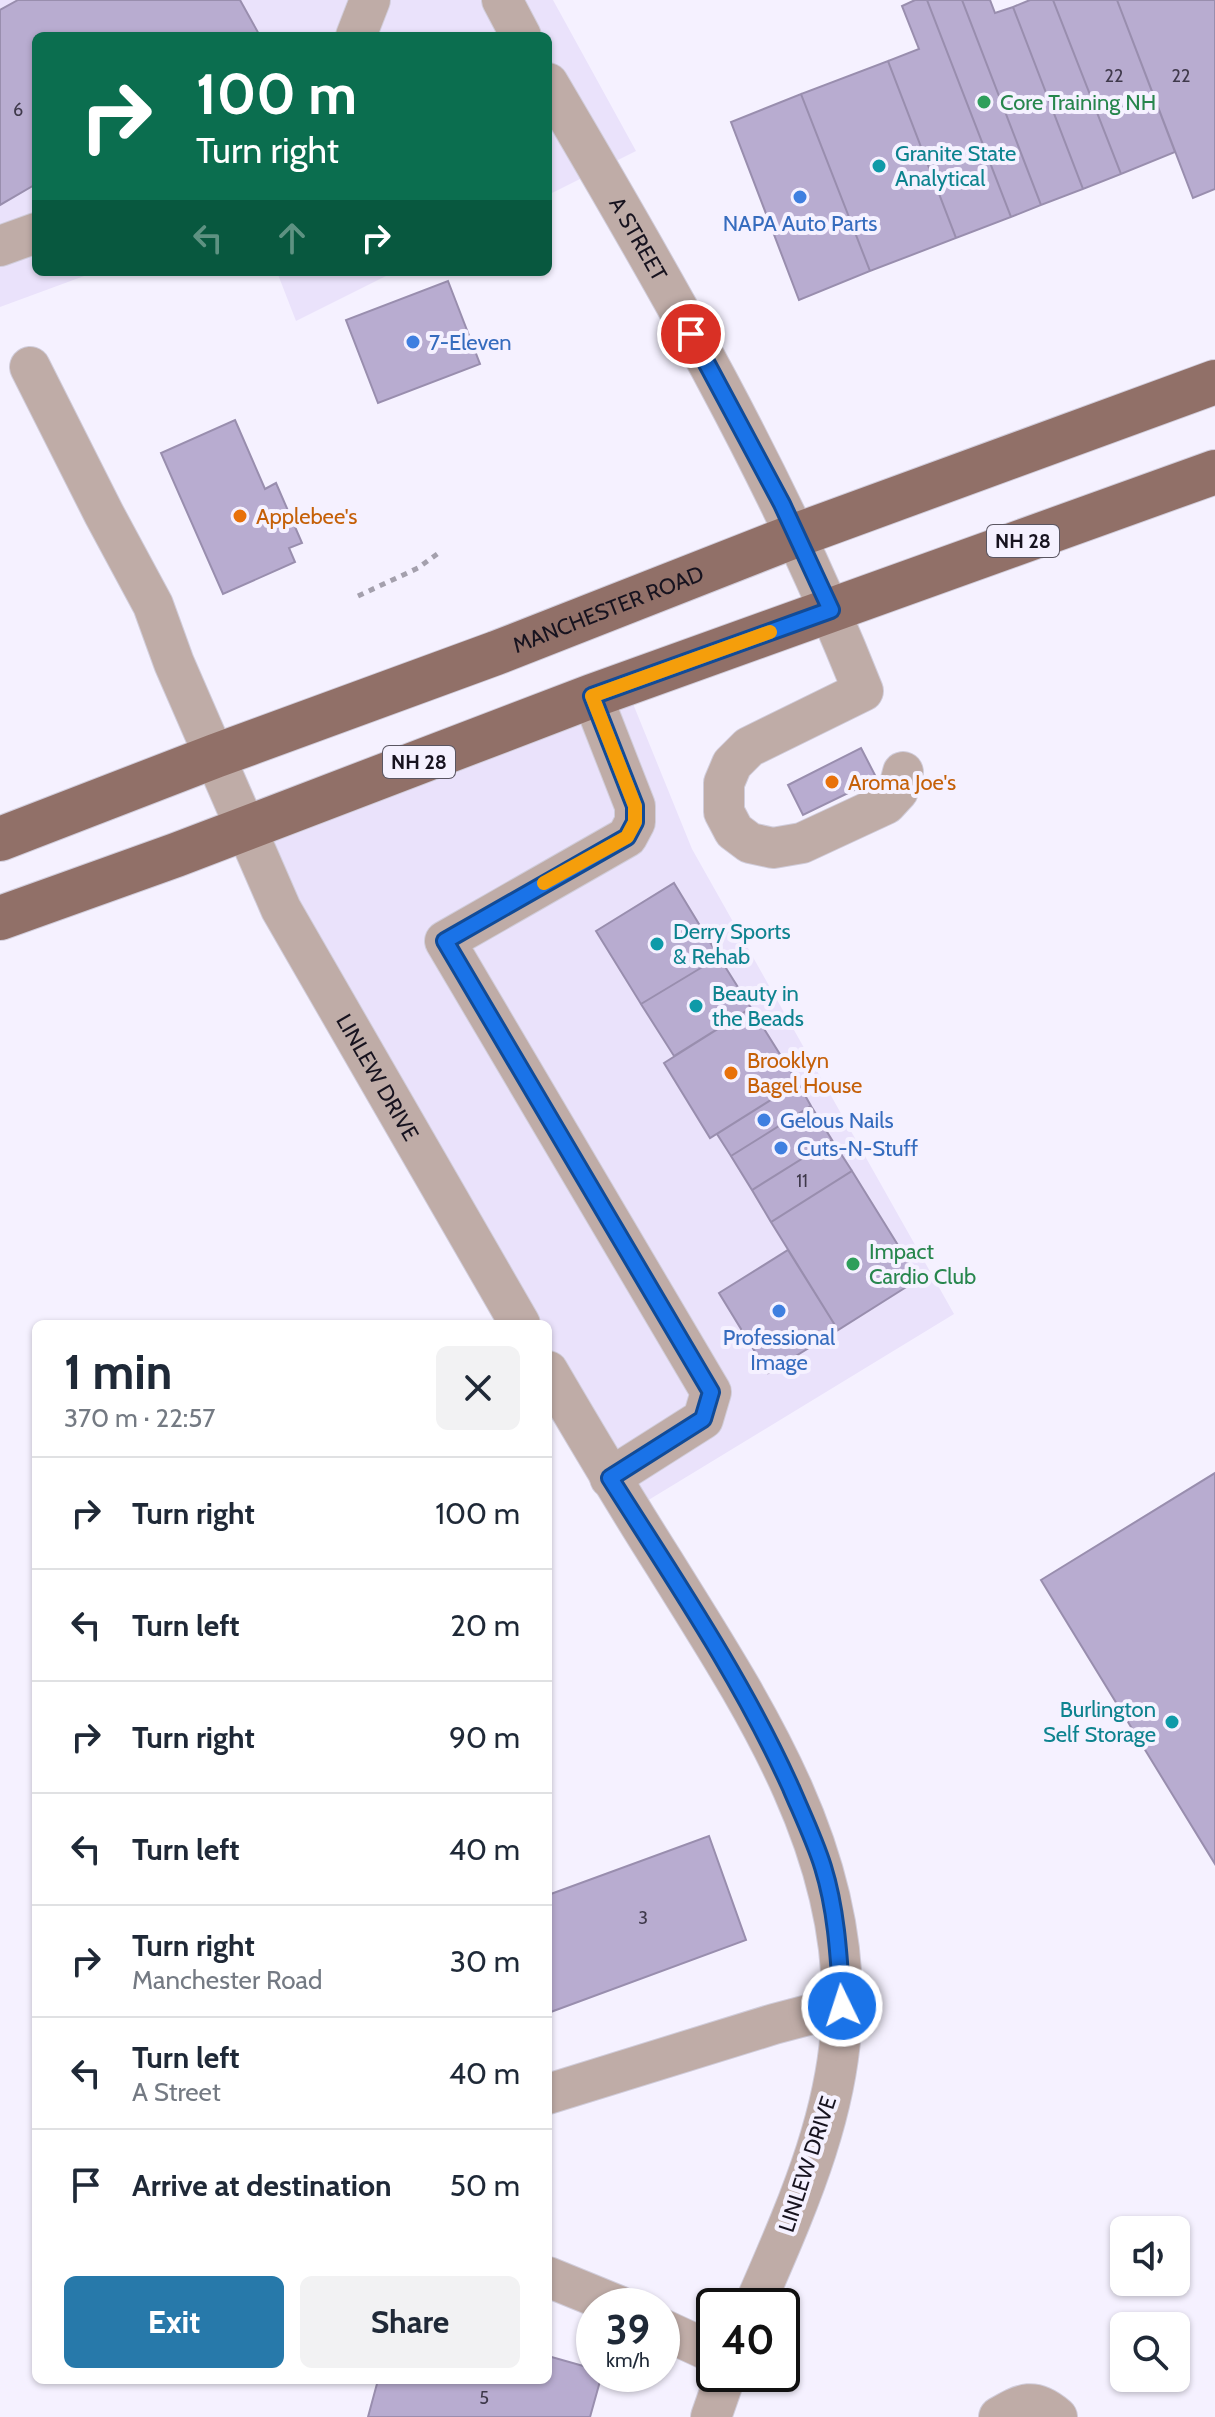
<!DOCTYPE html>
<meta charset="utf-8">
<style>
:root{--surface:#fff;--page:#f2f2f3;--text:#1f2937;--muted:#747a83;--line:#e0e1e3;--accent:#2779aa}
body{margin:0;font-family:Cabin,sans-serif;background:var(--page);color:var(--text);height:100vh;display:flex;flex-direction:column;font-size:30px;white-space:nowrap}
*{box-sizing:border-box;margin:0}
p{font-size:26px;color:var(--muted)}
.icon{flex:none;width:44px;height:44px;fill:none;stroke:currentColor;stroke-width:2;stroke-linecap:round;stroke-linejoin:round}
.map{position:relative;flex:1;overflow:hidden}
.panel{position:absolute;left:32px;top:1320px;width:520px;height:1064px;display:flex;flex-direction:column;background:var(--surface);border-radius:12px;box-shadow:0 2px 6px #0004}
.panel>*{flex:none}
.top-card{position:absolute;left:32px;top:32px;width:520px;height:244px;border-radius:12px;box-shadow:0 2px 6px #0004;background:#0b6e4f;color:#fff;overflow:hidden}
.buttons{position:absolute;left:1110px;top:2216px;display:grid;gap:16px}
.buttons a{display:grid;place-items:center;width:80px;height:80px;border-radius:12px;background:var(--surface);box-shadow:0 2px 6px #0004;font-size:40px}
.speed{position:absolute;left:576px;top:2288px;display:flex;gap:16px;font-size:40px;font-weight:700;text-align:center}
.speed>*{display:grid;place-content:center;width:104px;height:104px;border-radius:50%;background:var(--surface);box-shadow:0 2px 6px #0004;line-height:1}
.speed small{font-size:20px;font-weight:400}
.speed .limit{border:4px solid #111;border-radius:12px;background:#fff;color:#111}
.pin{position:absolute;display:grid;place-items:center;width:68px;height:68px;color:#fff;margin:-34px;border:4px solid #fff;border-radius:50%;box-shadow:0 2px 8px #0007}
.me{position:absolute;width:88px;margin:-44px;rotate:356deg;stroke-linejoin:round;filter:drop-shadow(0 0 6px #0008)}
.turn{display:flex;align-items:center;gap:28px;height:168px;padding:0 32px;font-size:36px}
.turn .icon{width:104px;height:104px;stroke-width:2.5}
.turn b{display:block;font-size:56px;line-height:68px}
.lanes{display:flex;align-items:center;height:76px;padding:0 32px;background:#0003;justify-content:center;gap:40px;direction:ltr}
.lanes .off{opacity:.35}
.round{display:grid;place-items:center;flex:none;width:84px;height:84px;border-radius:12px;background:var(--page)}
.head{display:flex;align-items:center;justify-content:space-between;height:136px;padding:0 32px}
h1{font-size:48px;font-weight:700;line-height:60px}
.primary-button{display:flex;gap:16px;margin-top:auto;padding:16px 32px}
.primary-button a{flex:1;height:92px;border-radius:12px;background:var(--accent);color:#fff;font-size:32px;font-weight:700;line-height:92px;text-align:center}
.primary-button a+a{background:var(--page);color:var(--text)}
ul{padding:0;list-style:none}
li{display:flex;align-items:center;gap:24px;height:112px;padding:0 32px;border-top:2px solid var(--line)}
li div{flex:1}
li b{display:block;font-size:30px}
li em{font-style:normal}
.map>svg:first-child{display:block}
.built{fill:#eae2fb}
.building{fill:#b8acd0;stroke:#998eae;stroke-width:2}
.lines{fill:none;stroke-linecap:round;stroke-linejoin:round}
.minor-casing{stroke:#d1cddb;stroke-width:42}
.major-casing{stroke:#d1cddb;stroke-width:46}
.path{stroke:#a4a0ad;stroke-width:5;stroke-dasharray:6 6;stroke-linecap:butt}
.minor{stroke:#bfaca7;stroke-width:40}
.major{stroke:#917068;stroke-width:44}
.route-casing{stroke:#114b97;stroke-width:20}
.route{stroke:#1a73e8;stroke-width:14}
.slow{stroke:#f59e0b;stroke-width:14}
.leisure-dot{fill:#2e9e5b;stroke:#f5f1ff;stroke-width:3}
.culture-dot{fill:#0f9aa8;stroke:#f5f1ff;stroke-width:3}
.shop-dot{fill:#3f7fe0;stroke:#f5f1ff;stroke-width:3}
.food-dot{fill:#e8710a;stroke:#f5f1ff;stroke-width:3}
.labels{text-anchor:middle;stroke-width:8;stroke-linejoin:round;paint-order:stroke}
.number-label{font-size:18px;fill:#3f394b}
.shield{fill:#f5f1ff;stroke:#5a5662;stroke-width:2}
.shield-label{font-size:20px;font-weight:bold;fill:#17131f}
.leisure-label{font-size:22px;fill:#27864d;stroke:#f5f1ff;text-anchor:start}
.culture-label{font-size:22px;fill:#0d838f;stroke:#f5f1ff;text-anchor:start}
.shop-label{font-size:22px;fill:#366cbe;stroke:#f5f1ff;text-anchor:start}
.street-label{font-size:22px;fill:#17131f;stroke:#f5f1ff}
.food-label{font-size:22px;fill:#c56008;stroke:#f5f1ff;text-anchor:start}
</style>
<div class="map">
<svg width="1215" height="2417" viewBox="0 0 1215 2417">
<rect width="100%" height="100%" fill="#f5f1ff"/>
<path class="built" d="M 0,0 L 553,0 L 636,151 L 548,195 L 548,36 L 36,36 L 36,272 L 95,272 L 0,307 Z
M 277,272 L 394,272 L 296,321 Z
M 625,684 L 692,849 L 954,1314 L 637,1507 L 548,1352 L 548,1324 L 532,1324 L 245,828 Z"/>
<path class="building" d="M 18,0 L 240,0 L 260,36 L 36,36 L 36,184 L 0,205 L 0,10 Z
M 915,0 L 927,0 L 1011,217 L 956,238 L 888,61 L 919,49 L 902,6 Z
M 927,0 L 962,0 L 1041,205 L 1011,217 Z
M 962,0 L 990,0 L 995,13 L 1013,7 L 1083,189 L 1041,205 Z
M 1030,0 L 1053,0 L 1121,174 L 1083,189 L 1013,7 Z
M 1053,0 L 1117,0 L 1175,152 L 1121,174 Z
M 1117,0 L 1215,0 L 1215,189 L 1193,198 Z
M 888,61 L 956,238 L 870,271 L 801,94 Z
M 801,94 L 870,271 L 799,300 L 731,122 Z
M 448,281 L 480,364 L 378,403 L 346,320 Z
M 235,420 L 265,489 L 276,483 L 302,543 L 289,548 L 295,562 L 223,594 L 161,453 Z
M 861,748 L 877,779 L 803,815 L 788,785 Z
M 674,883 L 719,957 L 641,1004 L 596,931 Z
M 719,957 L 751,1008 L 674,1056 L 641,1004 Z
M 751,1008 L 798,1083 L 710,1138 L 664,1063 Z
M 798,1083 L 811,1106 L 731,1156 L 717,1134 Z
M 811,1106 L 832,1140 L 752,1190 L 731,1156 Z
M 832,1140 L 852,1171 L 771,1222 L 752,1190 Z
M 852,1171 L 919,1279 L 838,1330 L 771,1222 Z
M 788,1250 L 838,1330 L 768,1373 L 719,1293 Z
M 1215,1473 L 1215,1864 L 1041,1580 Z
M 709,1836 L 746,1940 L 548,2013 L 548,1895 Z
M 548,2356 L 594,2369 L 594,2374 L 602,2374 L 590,2417 L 368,2417 L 378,2380 L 548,2380 Z"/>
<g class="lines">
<defs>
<g id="minor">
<path d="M 502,0 L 521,36"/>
<path d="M 356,36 L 370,0"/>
<path id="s1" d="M 548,83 C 664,280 779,478 863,691 L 749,747 L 732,764 L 724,783 L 724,812 L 734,831 L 750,843 L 773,848 L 802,843 L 886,804 L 898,791 L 903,772"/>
<path d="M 0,246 L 36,233"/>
<path id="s2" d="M 30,367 L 104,514 L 153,605 L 174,663 L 281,909 L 520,1324"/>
<path d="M 592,696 L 635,806 L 635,822 L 627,837 L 445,941 L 711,1392 L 703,1419 L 610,1478"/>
<path d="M 548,1371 C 586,1436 624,1500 664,1563 C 747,1697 845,1841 842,2006 C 841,2112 795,2211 754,2306"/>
<path d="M 548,2094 L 774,2024 L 842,2006"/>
<path d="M 548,2277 L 619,2306"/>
<path d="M 662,2329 L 714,2353"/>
<path d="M 711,2417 L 726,2374"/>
<path d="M 999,2417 C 1023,2403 1034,2397 1057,2417"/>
</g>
<g id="major">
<path id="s3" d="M 0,839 L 215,756 L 496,653 L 797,535 L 1215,382"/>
<path d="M 0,918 L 176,855 L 592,696 L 1215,472"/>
</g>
</defs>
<use href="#minor" class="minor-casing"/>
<use href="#major" class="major-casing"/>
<path class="path" d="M 358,596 L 418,568 L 440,552"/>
<use href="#minor" class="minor"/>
<use href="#major" class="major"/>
</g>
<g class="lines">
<defs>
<path id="route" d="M 691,334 L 782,504 L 831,610 L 592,696 L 635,806 L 635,822 L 627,837 L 445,941 L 711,1392 L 703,1419 L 610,1478 C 674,1579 742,1679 791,1788 C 802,1814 815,1841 823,1867 C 837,1912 839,1960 842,2006"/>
</defs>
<use href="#route" class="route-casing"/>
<use href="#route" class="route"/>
<path class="slow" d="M 544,883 L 627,837 L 635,822 L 635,806 L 592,696 L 770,632"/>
</g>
<g class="leisure-dot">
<circle cx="984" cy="102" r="8"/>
<circle cx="853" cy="1264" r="8"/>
</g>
<g class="culture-dot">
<circle cx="879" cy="166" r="8"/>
<circle cx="657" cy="944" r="8"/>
<circle cx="696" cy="1006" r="8"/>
<circle cx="1172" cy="1722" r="8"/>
</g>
<g class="shop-dot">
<circle cx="800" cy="197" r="8"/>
<circle cx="413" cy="342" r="8"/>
<circle cx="764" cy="1120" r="8"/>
<circle cx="781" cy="1148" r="8"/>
<circle cx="779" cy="1311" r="8"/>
</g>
<g class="food-dot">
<circle cx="240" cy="516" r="8"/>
<circle cx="832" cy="782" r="8"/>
<circle cx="731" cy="1073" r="8"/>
</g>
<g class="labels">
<g class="number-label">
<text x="1114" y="82">22</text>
<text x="1181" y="82">22</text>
<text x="18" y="116">6</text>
<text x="802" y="1187">11</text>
<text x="643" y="1924">3</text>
<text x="484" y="2404">5</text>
</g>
<g class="shield">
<rect x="987" y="525" width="72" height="32" rx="6"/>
<rect x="383" y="746" width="72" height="32" rx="6"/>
</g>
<g class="shield-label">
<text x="1023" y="548">NH 28</text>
<text x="419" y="769">NH 28</text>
</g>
<g class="leisure-label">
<text x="1000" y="110">Core Training NH</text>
<text x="869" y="1259">Impact<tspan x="869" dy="25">Cardio Club</tspan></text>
</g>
<g class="culture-label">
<text x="895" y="161">Granite State<tspan x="895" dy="25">Analytical</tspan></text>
<text x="673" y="939">Derry Sports<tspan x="673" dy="25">&amp; Rehab</tspan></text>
<text x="712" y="1001">Beauty in<tspan x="712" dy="25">the Beads</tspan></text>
<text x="1156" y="1717" text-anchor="end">Burlington<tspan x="1156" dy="25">Self Storage</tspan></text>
</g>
<g class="shop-label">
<text x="800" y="231" text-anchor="middle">NAPA Auto Parts</text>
<text x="429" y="350">7-Eleven</text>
<text x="780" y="1128">Gelous Nails</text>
<text x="797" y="1156">Cuts-N-Stuff</text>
<text x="779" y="1345" text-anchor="middle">Professional<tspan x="779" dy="25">Image</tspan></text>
</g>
<g class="street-label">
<text dy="8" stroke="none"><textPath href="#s1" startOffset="180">A STREET</textPath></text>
<text dy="8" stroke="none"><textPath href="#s3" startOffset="650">MANCHESTER ROAD</textPath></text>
<text dy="8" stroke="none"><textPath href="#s2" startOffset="792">LINLEW DRIVE</textPath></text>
<text transform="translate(807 2164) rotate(-72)" y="8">LINLEW DRIVE</text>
</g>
<g class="food-label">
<text x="256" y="524">Applebee's</text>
<text x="848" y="790">Aroma Joe's</text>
<text x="747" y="1068">Brooklyn<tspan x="747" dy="25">Bagel House</tspan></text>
</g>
</g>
</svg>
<div class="buttons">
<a><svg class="icon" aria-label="sound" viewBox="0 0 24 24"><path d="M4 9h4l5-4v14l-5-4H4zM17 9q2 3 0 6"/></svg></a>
<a><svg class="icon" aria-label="search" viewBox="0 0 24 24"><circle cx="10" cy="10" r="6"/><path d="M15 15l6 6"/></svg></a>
</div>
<div class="speed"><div>39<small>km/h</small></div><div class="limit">40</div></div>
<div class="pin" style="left:691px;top:334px;background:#d93025"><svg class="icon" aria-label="arrive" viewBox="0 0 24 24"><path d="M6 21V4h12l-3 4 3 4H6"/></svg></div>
<svg class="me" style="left:842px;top:2006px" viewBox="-20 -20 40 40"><circle r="17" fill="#1a73e8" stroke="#fff" stroke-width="3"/><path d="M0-11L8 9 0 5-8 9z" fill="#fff"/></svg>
<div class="top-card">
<div class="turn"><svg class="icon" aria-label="right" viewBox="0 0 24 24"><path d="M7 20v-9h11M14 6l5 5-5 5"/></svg><div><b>100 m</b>Turn right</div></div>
<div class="lanes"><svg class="icon off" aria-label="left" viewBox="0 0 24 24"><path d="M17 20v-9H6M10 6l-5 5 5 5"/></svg><svg class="icon off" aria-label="ahead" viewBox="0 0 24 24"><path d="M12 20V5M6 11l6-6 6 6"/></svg><svg class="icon" aria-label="right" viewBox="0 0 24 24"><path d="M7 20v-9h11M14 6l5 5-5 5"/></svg></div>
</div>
<section class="panel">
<div class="head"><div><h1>1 min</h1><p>370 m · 22:57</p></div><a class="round"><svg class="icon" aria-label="close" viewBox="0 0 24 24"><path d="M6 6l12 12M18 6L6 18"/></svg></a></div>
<ul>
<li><svg class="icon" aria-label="right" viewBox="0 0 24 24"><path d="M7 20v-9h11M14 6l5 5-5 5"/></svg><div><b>Turn right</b></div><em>100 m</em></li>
<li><svg class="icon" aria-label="left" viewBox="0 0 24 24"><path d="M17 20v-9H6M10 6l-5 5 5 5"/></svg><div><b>Turn left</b></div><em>20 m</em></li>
<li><svg class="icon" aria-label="right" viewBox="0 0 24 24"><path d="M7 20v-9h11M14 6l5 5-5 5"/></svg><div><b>Turn right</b></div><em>90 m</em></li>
<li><svg class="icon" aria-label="left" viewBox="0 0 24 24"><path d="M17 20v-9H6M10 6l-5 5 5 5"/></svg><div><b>Turn left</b></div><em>40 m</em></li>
<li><svg class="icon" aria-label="right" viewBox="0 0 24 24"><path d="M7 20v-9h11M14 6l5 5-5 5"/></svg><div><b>Turn right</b><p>Manchester Road</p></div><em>30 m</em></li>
<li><svg class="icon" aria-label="left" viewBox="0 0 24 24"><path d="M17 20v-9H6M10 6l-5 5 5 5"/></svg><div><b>Turn left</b><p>A Street</p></div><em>40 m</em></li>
<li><svg class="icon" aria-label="arrive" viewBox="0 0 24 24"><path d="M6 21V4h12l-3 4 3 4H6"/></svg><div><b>Arrive at destination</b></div><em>50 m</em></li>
</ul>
<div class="primary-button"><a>Exit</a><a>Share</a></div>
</section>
</div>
